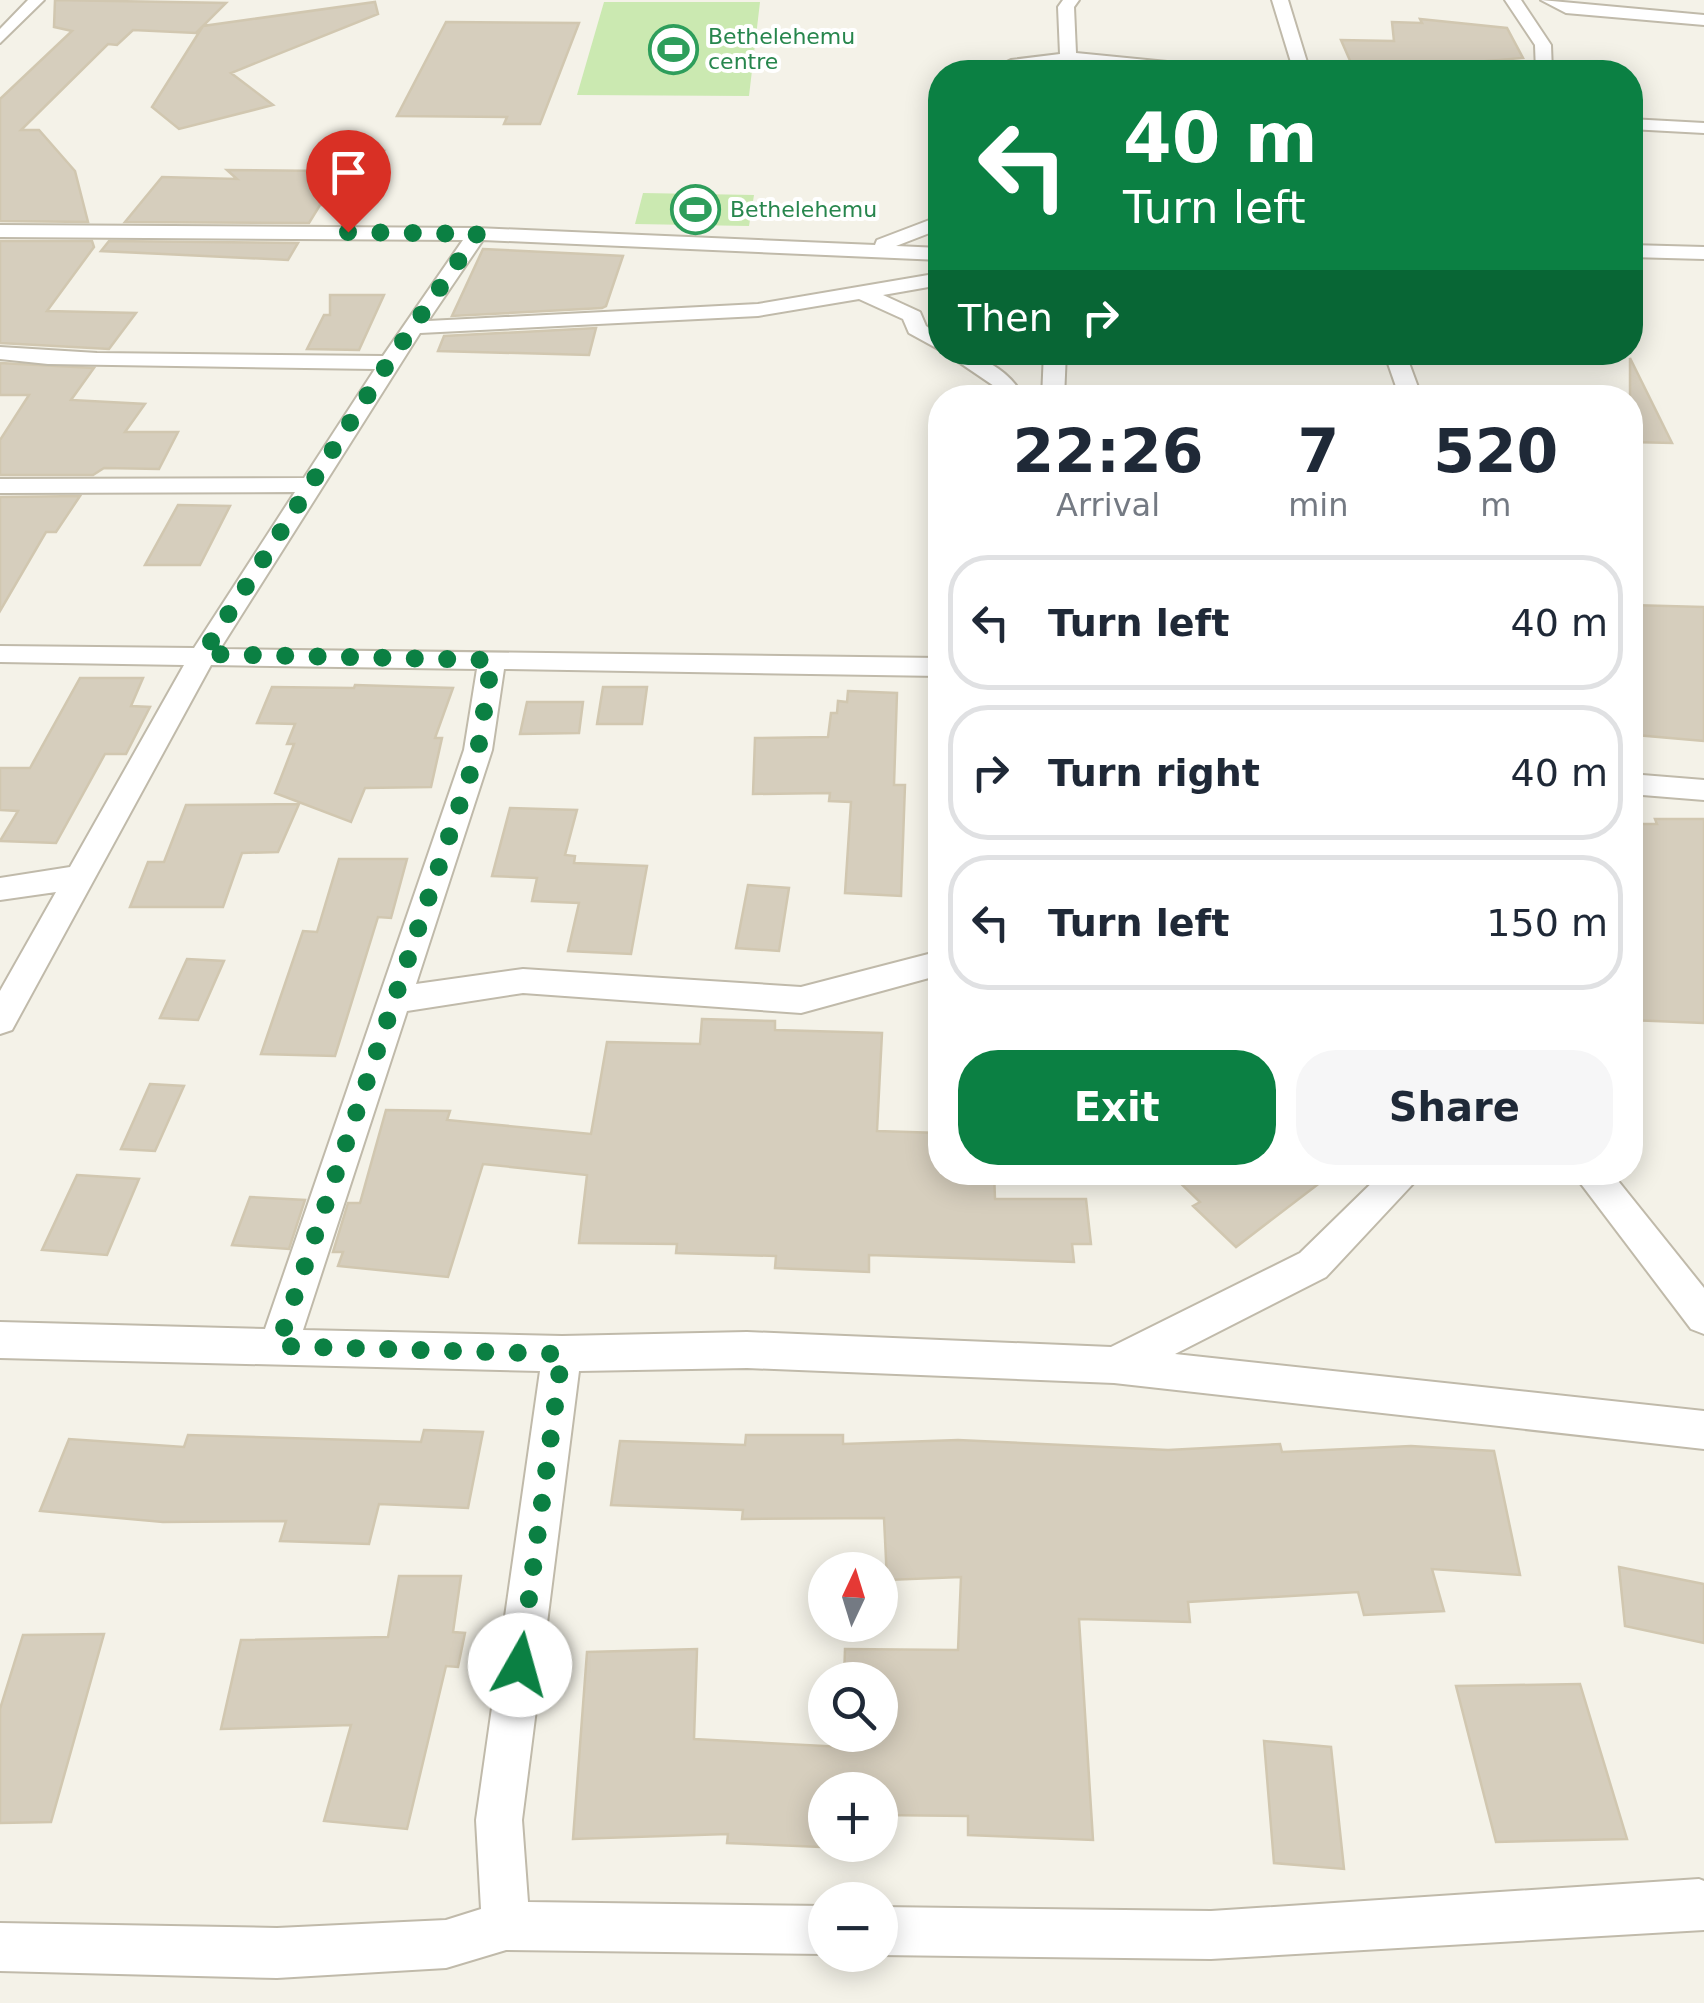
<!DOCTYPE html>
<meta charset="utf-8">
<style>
:root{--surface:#fff;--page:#f6f6f7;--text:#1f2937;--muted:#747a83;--line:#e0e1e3;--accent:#0b8043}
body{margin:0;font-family:"DejaVu Sans",sans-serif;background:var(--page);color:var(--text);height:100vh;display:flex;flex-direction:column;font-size:38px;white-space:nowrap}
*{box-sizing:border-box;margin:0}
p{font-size:32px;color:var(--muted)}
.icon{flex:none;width:55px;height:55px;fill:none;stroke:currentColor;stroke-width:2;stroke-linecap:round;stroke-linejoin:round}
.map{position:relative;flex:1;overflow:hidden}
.drawer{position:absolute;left:928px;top:385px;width:715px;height:800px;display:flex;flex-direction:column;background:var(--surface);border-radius:40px;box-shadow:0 5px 25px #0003}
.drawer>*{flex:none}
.hud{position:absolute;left:928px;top:60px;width:715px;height:305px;border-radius:40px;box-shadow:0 5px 25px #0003;background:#0b8043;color:#fff;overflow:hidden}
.needle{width:65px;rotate:4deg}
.tools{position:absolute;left:808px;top:1552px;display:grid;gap:20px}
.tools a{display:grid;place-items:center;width:90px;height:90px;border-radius:50%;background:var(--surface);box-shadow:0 5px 25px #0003;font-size:50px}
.pin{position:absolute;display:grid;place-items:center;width:85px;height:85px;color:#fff;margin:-102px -42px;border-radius:50% 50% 50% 0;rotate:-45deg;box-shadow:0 0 10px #0007}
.pin .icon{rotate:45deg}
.me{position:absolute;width:110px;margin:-55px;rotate:7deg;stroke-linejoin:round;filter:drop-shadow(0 0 8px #0008)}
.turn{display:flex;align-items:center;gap:35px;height:210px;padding:0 30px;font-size:45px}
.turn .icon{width:130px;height:130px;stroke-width:2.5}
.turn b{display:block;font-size:70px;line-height:85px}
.then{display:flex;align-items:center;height:95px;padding:0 30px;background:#0003;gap:20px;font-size:38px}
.eta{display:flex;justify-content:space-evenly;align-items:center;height:170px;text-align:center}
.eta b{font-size:60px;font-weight:600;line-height:70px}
.action{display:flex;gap:20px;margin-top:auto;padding:20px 30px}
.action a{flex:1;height:115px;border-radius:40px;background:var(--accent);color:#fff;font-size:40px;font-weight:600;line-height:115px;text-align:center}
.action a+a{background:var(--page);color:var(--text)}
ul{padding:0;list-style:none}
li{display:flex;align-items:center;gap:30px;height:135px;margin:0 20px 15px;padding:0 10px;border:5px solid var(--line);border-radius:40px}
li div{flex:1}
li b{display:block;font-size:38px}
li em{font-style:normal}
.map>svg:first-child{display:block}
.green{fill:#cbe9b1}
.building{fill:#d6cebd;stroke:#d1c7b0;stroke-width:2.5}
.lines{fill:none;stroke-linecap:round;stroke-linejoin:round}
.street-casing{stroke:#c0baaa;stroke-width:4}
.street{fill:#fff;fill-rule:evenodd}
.route{stroke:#0b8043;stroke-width:18;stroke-dasharray:0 32.4}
.labels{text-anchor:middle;stroke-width:8;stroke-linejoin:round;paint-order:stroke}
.far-leisure-label{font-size:22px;fill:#27864d;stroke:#fff;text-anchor:start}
</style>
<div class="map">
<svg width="1704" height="2003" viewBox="0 0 1704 2003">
<rect width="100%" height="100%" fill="#f4f2e8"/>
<path class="green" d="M 604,2 L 760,2 L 749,96 L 577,95 Z
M 643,193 L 754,195 L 749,226 L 635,224 Z"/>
<path class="building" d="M 55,0 L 226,3 L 196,33 L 133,30 L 117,45 L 108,44 L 21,130 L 39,130 L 75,171 L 88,222 L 0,221 L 0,99 L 72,31 L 54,27 Z
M 375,2 L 378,14 L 231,73 L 273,105 L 179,129 L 152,107 L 203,26 Z
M 1420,19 L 1507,28 L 1523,58 L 1427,66 L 1430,72 L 1355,72 L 1341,40 L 1394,41 L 1392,22 L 1422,23 Z
M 446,22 L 579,23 L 540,124 L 504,124 L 507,117 L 397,116 Z
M 340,150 L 384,151 L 356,205 L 320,205 L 309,223 L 125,222 L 162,177 L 237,179 L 227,170 L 328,171 Z
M 0,241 L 92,241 L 94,247 L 47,311 L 136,313 L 109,349 L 0,343 Z
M 109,241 L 298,243 L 288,260 L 101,251 Z
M 483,249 L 586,254 L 623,256 L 606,306 L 602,308 L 452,316 Z
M 330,295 L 384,295 L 359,350 L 307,349 L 324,315 L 330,315 Z
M 596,328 L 589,355 L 438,351 L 444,336 Z
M 1630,358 L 1672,443 L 1630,442 Z
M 0,363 L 94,368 L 71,400 L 145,404 L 125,432 L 178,432 L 159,469 L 104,468 L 93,475 L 0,475 L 0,440 L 29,395 L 0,395 Z
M 80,496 L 56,532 L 46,532 L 0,611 L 0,497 Z
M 178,505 L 230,506 L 200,565 L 145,565 Z
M 1630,605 L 1704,607 L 1704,741 L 1636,735 L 1630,713 Z
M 80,678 L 143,678 L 131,706 L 150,707 L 126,754 L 105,754 L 56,843 L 0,841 L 18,811 L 0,810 L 0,768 L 30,768 Z
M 355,685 L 453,688 L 435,738 L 442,738 L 431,787 L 365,788 L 351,822 L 275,793 L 294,744 L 287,744 L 295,724 L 257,723 L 272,687 L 354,688 Z
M 603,687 L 647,687 L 642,724 L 597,724 Z
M 848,691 L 897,693 L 894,785 L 905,785 L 901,896 L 845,893 L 851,802 L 829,801 L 830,793 L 753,794 L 755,738 L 828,737 L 831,713 L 837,713 L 838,701 L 847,702 Z
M 527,702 L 583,702 L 579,733 L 520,734 Z
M 299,804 L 278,852 L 242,853 L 223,907 L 130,907 L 148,862 L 164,862 L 186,805 Z
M 510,808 L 577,810 L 565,855 L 575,856 L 574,863 L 647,866 L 631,954 L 568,951 L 579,903 L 532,901 L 537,878 L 492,876 Z
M 1655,819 L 1704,819 L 1704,1023 L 1630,1020 L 1630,824 L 1657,824 Z
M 339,859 L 407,859 L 391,918 L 378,917 L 335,1056 L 261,1054 L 303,931 L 317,932 Z
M 748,885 L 789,888 L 779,951 L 736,948 Z
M 187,959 L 224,961 L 198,1020 L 160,1018 Z
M 702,1019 L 775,1021 L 775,1030 L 882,1033 L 877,1131 L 940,1133 L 940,1172 L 994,1172 L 995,1199 L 1086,1199 L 1091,1244 L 1072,1244 L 1074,1262 L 869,1255 L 869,1272 L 775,1268 L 776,1256 L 676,1253 L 677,1244 L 579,1243 L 587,1175 L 483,1164 L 448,1277 L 338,1266 L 343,1252 L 333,1252 L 348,1203 L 360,1203 L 386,1110 L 450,1111 L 447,1120 L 591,1134 L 607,1042 L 700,1044 Z
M 150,1084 L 184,1086 L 155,1151 L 121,1149 Z
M 1169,1172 L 1334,1172 L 1236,1247 L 1193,1206 L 1200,1202 Z
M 77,1175 L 139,1179 L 107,1255 L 42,1250 Z
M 250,1197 L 305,1200 L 289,1249 L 232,1245 Z
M 424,1430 L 483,1432 L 468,1508 L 379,1504 L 369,1544 L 280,1541 L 286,1521 L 163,1522 L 40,1511 L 69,1439 L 184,1447 L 188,1435 L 421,1442 Z
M 746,1435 L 843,1435 L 843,1444 L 958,1440 L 1168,1450 L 1280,1444 L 1282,1452 L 1411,1446 L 1494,1451 L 1520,1575 L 1432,1569 L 1444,1611 L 1364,1615 L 1358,1592 L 1188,1602 L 1190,1622 L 1079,1619 L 1093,1840 L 968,1835 L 968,1816 L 880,1815 L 880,1790 L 825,1790 L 820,1847 L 727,1843 L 728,1834 L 573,1839 L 587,1652 L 697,1649 L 694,1739 L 843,1747 L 843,1735 L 880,1735 L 880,1680 L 844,1680 L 845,1649 L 958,1650 L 961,1577 L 887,1580 L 884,1518 L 742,1519 L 743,1510 L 611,1505 L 620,1441 L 745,1445 Z
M 1619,1567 L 1704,1584 L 1704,1643 L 1625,1626 Z
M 399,1576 L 461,1576 L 453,1632 L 465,1633 L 458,1667 L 446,1666 L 407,1829 L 324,1821 L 351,1725 L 221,1729 L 241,1640 L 388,1637 Z
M 104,1634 L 51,1822 L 0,1823 L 0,1709 L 23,1635 Z
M 1580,1684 L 1627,1839 L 1496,1842 L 1456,1686 Z
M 1264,1741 L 1331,1747 L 1344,1869 L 1274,1863 Z"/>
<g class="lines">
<defs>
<path id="street" d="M 28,0 L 44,0 L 0,43 L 0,29 Z
M 1063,0 L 1079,0 L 1074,7 L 1076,53 L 1218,67 L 1226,72 L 1077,63 L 1077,72 L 1061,72 L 1060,63 L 986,72 L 1011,60 L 1060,54 L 1058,7 Z
M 1272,0 L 1288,0 L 1310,72 L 1294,72 Z
M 1505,0 L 1521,0 L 1551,45 L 1552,72 L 1536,72 L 1535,45 Z
M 1541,0 L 1704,15 L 1704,25 L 1566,13 Z
M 1630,119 L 1704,123 L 1704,133 L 1630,129 Z
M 940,216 L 940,229 L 896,246 L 940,248 L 940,260 L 483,240 L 428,321 L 758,304 L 940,273 L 940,285 L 883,295 L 920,312 L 926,326 L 940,335 L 940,350 L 909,333 L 903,319 L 859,299 L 758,316 L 420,333 L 220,649 L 940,658 L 940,676 L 504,669 L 492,750 L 416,984 L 523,969 L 801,987 L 940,951 L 940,975 L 801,1013 L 523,993 L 407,1011 L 303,1330 L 562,1336 L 747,1332 L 1111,1347 L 1300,1253 L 1383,1172 L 1424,1172 L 1326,1277 L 1175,1354 L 1704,1411 L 1704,1449 L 1114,1383 L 747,1368 L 579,1371 L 522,1820 L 528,1902 L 825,1906 L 825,1954 L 506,1950 L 446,1968 L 277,1978 L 0,1971 L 0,1923 L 277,1928 L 446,1920 L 481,1909 L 476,1820 L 540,1371 L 0,1358 L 0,1322 L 265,1329 L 464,750 L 477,669 L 211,665 L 12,1030 L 0,1034 L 0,991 L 56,892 L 0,900 L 0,878 L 70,867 L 184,665 L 0,662 L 0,646 L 194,648 L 295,492 L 0,493 L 0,479 L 304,478 L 375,369 L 48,364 L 0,359 L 0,347 L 97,353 L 383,356 L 463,240 L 0,237 L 0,225 L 477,228 L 875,245 L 877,240 Z
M 1630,245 L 1704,247 L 1704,259 L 1630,257 Z
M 944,352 C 976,352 1009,368 1024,398 L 1002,398 L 997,388 Z
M 1044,352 L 1066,352 L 1064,398 L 1042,398 Z
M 1384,352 L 1405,352 L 1422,398 L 1400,398 Z
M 1630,774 L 1704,780 L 1704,800 L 1630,794 Z
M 1572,1172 L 1611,1172 L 1704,1288 L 1704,1334 L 1691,1329 Z
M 1699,1879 L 1704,1881 L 1704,1930 L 1211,1959 L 879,1955 L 880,1907 L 1211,1911 Z"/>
</defs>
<use href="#street" class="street-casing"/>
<use href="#street" class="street"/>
</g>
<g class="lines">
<path class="route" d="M 348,232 L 477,234 L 388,363 L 203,654 L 492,660 L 478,750 L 278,1346 L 562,1354 L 520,1665"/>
</g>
<defs>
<symbol id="stadium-ring" viewBox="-11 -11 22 22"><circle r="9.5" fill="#fff" stroke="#2e9e5b" stroke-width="1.5"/><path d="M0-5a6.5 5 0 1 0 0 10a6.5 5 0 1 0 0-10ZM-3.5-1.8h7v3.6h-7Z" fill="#2e9e5b"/></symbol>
</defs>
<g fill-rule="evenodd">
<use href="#stadium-ring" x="646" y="22" width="55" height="55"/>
<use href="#stadium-ring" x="668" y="182" width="55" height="55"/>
</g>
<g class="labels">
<g class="far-leisure-label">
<text x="708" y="44">Bethelehemu<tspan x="708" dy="25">centre</tspan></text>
<text x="730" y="217">Bethelehemu</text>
</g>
</g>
</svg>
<div class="tools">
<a><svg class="needle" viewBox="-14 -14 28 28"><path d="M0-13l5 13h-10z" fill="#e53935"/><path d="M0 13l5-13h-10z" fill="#747a83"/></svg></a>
<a><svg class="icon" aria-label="search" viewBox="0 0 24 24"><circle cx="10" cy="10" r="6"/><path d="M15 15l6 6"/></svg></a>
<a>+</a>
<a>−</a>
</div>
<div class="pin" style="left:348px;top:232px;background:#d93025"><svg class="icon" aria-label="arrive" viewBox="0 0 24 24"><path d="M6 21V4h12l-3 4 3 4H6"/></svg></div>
<svg class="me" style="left:520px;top:1665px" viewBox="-20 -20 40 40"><circle r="19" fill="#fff"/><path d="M0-13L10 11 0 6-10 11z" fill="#0b8043"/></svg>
<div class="hud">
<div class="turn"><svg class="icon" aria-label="left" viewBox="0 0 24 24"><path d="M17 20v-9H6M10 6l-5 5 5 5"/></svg><div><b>40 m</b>Turn left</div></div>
<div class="then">Then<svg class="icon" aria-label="right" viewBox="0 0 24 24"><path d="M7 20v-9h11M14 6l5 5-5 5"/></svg></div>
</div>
<section class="drawer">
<div class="eta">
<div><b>22:26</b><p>Arrival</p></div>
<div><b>7</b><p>min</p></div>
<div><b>520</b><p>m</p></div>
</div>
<ul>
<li><svg class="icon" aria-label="left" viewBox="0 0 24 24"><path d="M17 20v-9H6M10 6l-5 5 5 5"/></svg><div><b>Turn left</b></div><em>40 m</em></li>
<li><svg class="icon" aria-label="right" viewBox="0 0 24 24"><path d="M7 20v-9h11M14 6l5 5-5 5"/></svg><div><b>Turn right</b></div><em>40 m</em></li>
<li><svg class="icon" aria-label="left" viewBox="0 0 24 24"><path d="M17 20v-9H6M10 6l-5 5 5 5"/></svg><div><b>Turn left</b></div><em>150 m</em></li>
</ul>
<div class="action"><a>Exit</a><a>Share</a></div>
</section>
</div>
